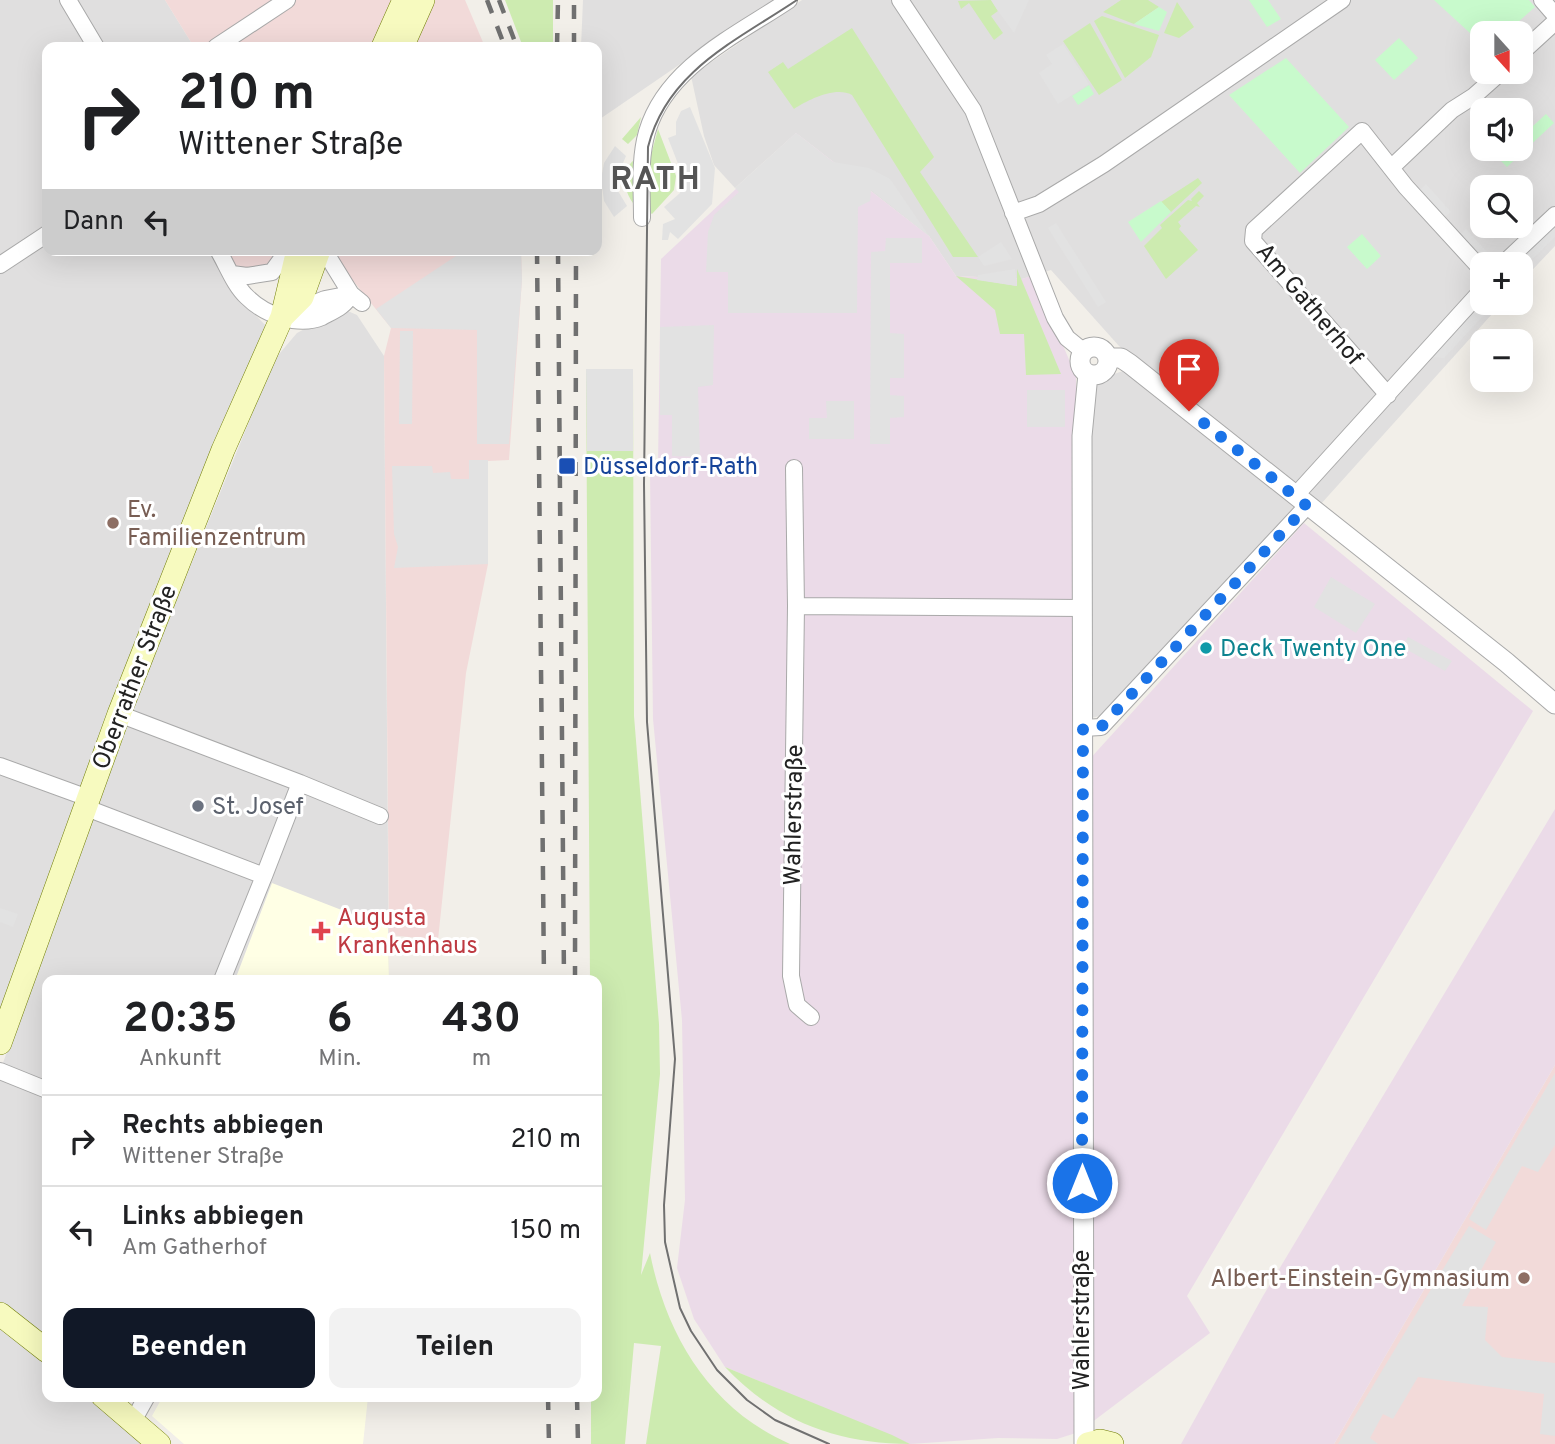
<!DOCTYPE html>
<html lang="de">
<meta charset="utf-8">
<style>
:root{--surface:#fff;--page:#f2f2f2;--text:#202124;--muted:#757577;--line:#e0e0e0;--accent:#111827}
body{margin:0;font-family:Overpass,sans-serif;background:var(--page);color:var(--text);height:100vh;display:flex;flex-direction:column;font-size:26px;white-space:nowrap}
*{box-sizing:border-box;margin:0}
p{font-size:23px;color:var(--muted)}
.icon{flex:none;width:38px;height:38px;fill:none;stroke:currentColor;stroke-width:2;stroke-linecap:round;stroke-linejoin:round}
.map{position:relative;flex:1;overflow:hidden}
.side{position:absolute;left:42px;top:975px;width:560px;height:427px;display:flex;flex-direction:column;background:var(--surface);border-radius:14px;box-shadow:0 7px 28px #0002}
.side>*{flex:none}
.hud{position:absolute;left:42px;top:42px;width:560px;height:214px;border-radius:14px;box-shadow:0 7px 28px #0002;background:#fff;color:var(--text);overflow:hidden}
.needle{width:46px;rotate:159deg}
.fabs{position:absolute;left:1470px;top:21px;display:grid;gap:14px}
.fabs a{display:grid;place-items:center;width:63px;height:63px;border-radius:14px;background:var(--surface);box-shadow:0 7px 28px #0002;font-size:35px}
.pin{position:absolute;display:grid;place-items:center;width:60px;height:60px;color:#fff;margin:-72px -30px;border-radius:50% 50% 50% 0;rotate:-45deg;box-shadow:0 0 7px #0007}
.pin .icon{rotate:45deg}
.me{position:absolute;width:77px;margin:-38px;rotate:0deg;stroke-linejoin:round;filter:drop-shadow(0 0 5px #0008)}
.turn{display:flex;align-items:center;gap:24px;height:147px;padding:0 21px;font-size:32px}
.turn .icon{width:91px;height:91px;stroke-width:2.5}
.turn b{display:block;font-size:49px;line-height:60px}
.then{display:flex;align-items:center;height:66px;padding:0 21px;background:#0003;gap:14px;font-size:26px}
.eta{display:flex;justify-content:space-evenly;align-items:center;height:119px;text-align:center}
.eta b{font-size:42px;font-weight:700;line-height:49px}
.button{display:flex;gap:14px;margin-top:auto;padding:14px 21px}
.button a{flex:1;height:80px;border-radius:14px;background:var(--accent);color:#fff;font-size:28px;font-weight:700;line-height:80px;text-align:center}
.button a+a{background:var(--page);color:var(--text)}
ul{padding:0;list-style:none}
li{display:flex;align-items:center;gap:21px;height:91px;padding:0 21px;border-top:2px solid var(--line)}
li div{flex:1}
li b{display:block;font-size:26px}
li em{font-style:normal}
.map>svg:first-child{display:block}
.residential{fill:#e0dfdf;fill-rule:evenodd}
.commercial{fill:#f2dad9}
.industrial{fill:#ebdbe8}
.education{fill:#ffffe5}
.grass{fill:#cdebb0}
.park{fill:#c8facc}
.parking{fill:#e2e2e2}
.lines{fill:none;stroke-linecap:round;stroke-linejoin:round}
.minor-casing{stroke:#a9a9a9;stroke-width:18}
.tertiary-casing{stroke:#a9a9a9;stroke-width:21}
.secondary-casing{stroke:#707d05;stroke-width:24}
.minor{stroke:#fff;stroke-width:16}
.tertiary{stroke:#fff;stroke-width:19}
.secondary{stroke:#f7fabf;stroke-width:23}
.tram{stroke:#707070;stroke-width:2}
.rail{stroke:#707070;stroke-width:4.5;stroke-dasharray:14 14;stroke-linecap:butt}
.route{stroke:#1a73e8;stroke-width:12;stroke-dasharray:0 21.6}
.transit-dot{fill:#1a4fb4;stroke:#fff;stroke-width:2.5}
.education-dot{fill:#8d6e63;stroke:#fff;stroke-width:2.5}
.culture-dot{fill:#0f9aa8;stroke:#fff;stroke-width:2.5}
.worship-dot{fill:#6b7280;stroke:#fff;stroke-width:2.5}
.health-dot{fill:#e0444e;stroke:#fff;stroke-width:2.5}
.labels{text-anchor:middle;stroke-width:6;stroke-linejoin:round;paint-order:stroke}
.street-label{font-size:24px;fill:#222;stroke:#fff}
.transit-label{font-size:24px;fill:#164399;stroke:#fff;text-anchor:start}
.education-label{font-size:24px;fill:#785e54;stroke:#fff;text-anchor:start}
.culture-label{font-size:24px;fill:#0d838f;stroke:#fff;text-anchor:start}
.worship-label{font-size:24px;fill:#5b616d;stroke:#fff;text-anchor:start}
.health-label{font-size:24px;fill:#be3a42;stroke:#fff;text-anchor:start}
.district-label{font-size:32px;font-weight:bold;letter-spacing:2px;fill:#555;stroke:#fff}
</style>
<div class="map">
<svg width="1555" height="1444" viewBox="0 0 1555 1444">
<rect width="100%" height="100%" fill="#f2efe9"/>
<path class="residential" d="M 0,0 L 165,0 L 194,47 L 47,47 L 47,250 L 211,250 L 242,301 L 268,328 L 0,1029 Z
M 583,0 L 774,0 L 597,121 L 597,47 L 581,47 Z
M 802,0 L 1555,0 L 1555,246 L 1521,282 L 1521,264 L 1482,264 L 1482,303 L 1502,303 L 1320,505 L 1119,346 L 1051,270 L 1022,279 L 956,276 L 929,236 L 796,133 L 735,188 L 714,165 L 704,136 L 691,76 ZM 1482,33 L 1521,33 L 1521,72 L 1482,72 ZM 1482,110 L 1521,110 L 1521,149 L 1482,149 ZM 1482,187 L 1521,187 L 1521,226 L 1482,226 Z
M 343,309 L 357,315 L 384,356 L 389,980 L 47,980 L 47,1347 L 0,1310 L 0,1071 L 130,715 L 274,360 L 297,333 Z
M 1123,371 L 1292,502 L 1295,517 L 1112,713 L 1087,719 L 1092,387 L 1105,377 Z
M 0,1320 L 47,1356 L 47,1396 L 96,1397 L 153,1444 L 0,1444 Z"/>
<path class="commercial" d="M 165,0 L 395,0 L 375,47 L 194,47 Z
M 435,0 L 465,0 L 485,47 L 414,47 Z
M 226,250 L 288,250 L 265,273 L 240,272 Z
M 333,250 L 521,250 L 522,280 L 509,460 L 488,461 L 488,564 L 466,673 L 438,940 L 389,935 L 384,356 L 391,328 L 334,257 Z
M 1555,1065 L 1555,1444 L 1334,1444 Z"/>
<path class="industrial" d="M 796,133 L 929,236 L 956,276 L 1022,279 L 1033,275 L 1076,376 L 1078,772 L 1304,523 L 1533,711 L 1187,1296 L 1210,1333 L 1079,1432 L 1057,1439 L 998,1438 L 910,1444 L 725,1367 L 694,1319 L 677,1268 L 685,1200 L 682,1020 L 653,719 L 650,473 L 658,465 L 661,259 Z
M 1555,809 L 1555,1065 L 1334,1444 L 1181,1444 L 1263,1296 Z"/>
<path class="education" d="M 272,883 L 388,928 L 389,980 L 235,980 Z
M 163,1396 L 368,1397 L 363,1444 L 184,1444 L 152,1416 Z"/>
<path class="grass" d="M 505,0 L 553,0 L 553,47 L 523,47 Z
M 991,0 L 998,11 L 991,16 L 1003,33 L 994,40 L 969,3 L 961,9 L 958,1 Z
M 1121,0 L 1148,0 L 1159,7 L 1134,24 L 1103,12 Z
M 1177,2 L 1194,27 L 1179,38 L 1164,33 Z
M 1102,16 L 1159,35 L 1151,57 L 1125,78 L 1094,21 Z
M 1090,23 L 1122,80 L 1099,95 L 1063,41 Z
M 852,28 L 934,157 L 920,172 L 978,257 L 953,257 L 852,95 C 835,86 808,100 794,109 L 768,72 L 783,62 L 788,69 Z
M 641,117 L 637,135 L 628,144 L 622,139 Z
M 658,129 L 676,176 L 674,190 L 652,214 L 649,212 L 651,155 Z
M 634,160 L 636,162 L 633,203 C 623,189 621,171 634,160 Z
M 1198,178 L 1202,183 L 1171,212 L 1161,202 Z
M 1199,191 L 1204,196 L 1197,203 L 1200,207 L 1196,206 L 1178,222 L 1181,226 L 1179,229 L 1198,250 L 1166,279 L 1144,246 L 1162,228 L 1160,225 L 1188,200 L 1192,201 L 1191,199 Z
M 1017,269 L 1061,374 L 1026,375 L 1024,334 L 1000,334 L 995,310 L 956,276 L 1017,286 Z
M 586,369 L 633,369 L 634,716 L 659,1024 L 660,1074 L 641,1275 L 650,1253 C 666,1335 710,1409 790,1444 L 646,1444 L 661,1346 L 634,1343 L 625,1444 L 591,1444 L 591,1397 L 597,1396 L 597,980 L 590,980 Z
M 725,1367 L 892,1435 L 910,1444 C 837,1444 776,1421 725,1367 Z"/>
<path class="park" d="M 1249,0 L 1268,0 L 1281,19 L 1267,27 Z
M 1434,0 L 1529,0 L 1535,7 L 1506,33 L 1482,33 L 1482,44 Z
M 1159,7 L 1167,12 L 1159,31 L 1134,24 Z
M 1399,38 L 1418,58 L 1394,80 L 1375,60 Z
M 1286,58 L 1349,127 L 1300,173 L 1229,95 Z
M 1089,85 L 1094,94 L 1078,105 L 1072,96 Z
M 1546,114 L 1554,123 L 1507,167 L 1498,158 L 1508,149 L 1521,149 L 1521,137 Z
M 1161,201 L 1171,212 L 1141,242 L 1128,222 Z
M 1362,234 L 1381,256 L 1367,269 L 1347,247 Z"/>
<path class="parking" d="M 991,0 L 1029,0 L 1014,33 L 998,11 Z
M 1063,44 L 1089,84 L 1058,104 L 1039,73 L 1052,64 L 1046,55 Z
M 690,107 L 715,168 L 712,204 L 678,239 L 670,232 L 668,240 L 662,240 L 663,224 L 675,219 L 664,207 L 680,193 L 682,174 L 668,138 L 676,135 L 676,122 L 681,111 Z
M 796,133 L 833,162 L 869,168 L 890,179 L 929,236 L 871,190 L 870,201 L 858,207 L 857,313 L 728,313 L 728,272 L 706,272 L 708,232 L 714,215 L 739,192 L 735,188 Z
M 615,146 L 626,156 L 617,177 L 618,191 L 627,206 L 614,217 L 604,201 L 601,179 L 604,163 Z
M 1426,184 L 1451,212 L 1444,218 L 1419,191 Z
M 1056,223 L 1106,302 L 1098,307 L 1048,228 Z
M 1555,224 L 1555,237 L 1528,263 L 1516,262 Z
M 1466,229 L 1488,253 L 1481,259 L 1459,236 Z
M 886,238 L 922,238 L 922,263 L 890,263 L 890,333 L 904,334 L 904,378 L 890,378 L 890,395 L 904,396 L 904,417 L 890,418 L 890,444 L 870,444 L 871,252 L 885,251 Z
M 1001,242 L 1012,259 L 984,266 L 978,257 Z
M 465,250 L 521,250 L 522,280 L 509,444 L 477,444 L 477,330 L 391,328 L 376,309 Z
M 1015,269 L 1017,286 L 977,280 L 978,275 Z
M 1482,299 L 1482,303 L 1495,303 L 1444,358 L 1430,357 Z
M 714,325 L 713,385 L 698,387 L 700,457 L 672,456 L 672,415 L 660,415 L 660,327 Z
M 400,331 L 413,331 L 412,424 L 399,424 Z
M 586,369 L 633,369 L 633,451 L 587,451 Z
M 1027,390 L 1065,390 L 1065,427 L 1027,427 Z
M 826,401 L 854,401 L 854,439 L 809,439 L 809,418 L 827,418 Z
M 469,460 L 488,460 L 488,564 L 394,568 L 398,547 L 394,534 L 392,466 L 432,466 L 433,473 L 450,472 L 451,479 L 469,479 Z
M 1331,577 L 1375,604 L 1356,633 L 1314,607 Z
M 1408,637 L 1452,661 L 1445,671 L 1402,647 Z
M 0,908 L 18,914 L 13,927 L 0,922 Z
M 1555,1073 L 1555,1145 L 1538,1172 L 1522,1166 L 1486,1230 L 1469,1219 Z
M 1469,1226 L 1496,1242 L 1462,1306 L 1488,1307 L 1485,1340 L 1502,1357 L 1555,1363 L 1555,1436 L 1540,1434 L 1544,1394 L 1418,1377 L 1393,1419 L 1383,1414 L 1370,1438 L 1378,1444 L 1338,1444 Z"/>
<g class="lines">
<defs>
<path id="minor" d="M 68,0 L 96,47
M 900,0 L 973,110 L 1055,318 L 1067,338 L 1083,351
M 1542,0 L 1555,15
M 216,47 L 287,0
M 1521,53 L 1555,22
M 1393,166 L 1452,110 L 1474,96 L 1501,72
M 1013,213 L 1039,204 L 1104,164 L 1342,0
M 642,218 C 642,189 639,160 647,132 C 666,67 737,35 789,0
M 218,250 C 227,265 234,285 247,297 C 265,315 298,327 322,317 C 333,311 346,306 351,294
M 324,250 L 351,294 L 362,303
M 1503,264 L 1555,215
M 0,265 L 47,234
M 232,274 L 247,276 L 272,272 L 288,250
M 290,313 L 325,299 L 351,294
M 1388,395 L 1253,241 L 1254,230 L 1362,131 L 1406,187 L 1482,270
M 794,468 L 796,606 L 791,976 L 797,1005 L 811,1017
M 1295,496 L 1482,290
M 796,606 L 1082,608
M 1083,728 L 1101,727 L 1307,506
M 0,766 L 88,798
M 300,783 L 380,816
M 84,807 L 264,876 L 300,783 L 119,714
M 222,980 L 264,876
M 0,1071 L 47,1090
M 133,1421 L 147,1396"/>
<path id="tertiary" d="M1080 361a14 14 0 1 1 28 0a14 14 0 1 1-28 0Z
M 1108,358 L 1121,358 L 1130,364 L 1506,662 L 1555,704
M 1084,1444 L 1082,436 L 1088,374"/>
<path id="secondary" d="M 383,47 L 404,0
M 402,47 L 423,0
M 282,317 L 302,297 L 319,250
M 0,1043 L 119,714 L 223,450 L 282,317 L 298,250
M 0,1314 L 47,1351
M 103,1396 L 159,1444
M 1088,1444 L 1100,1441 L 1112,1444"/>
</defs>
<use href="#minor" class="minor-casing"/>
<use href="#tertiary" class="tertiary-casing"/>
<use href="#secondary" class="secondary-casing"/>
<use href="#minor" class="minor"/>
<use href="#tertiary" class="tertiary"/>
<use href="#secondary" class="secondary"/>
<path class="tram" d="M 797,0 C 736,41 667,71 648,147 L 644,484 L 647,722 L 675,1059 L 664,1205 L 665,1242 L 680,1308 L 691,1331 L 717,1370 L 747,1400 L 775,1420 L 829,1444"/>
<path class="rail" d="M 487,0 L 505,47
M 499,0 L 517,47
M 557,47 L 558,0
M 574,47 L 574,0
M 537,250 L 544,980
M 558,250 L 564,980
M 575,980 L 576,250
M 548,1396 L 549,1444
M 577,1396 L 578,1444"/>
</g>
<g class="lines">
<path class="route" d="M 1082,1183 L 1083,728 L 1101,727 L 1307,506 L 1189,411"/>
</g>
<rect class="transit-dot" x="558" y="457" width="18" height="18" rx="3.5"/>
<g class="education-dot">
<circle cx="113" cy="523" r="7"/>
<circle cx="1524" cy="1278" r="7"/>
</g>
<circle class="culture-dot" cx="1206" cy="648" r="7"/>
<circle class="worship-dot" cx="198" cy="806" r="7"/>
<path class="health-dot" d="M317.5 920.5h7v7h7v7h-7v7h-7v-7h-7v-7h7z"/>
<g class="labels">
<g class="street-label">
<text transform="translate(1310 304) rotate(50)" y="8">Am Gatherhof</text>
<text transform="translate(134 677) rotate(-69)" y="8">Oberrather Straße</text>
<text transform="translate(793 815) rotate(-89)" y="8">Wahlerstraße</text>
<text transform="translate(1081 1320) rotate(-90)" y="8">Wahlerstraße</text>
</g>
<g class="transit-label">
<text x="583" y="474">Düsseldorf-Rath</text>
</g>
<g class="education-label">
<text x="127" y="517">Ev.<tspan x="127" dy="28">Familienzentrum</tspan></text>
<text x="1510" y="1286" text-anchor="end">Albert-Einstein-Gymnasium</text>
</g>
<g class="culture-label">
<text x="1220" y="656">Deck Twenty One</text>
</g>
<g class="worship-label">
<text x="212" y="814">St. Josef</text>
</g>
<g class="health-label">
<text x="337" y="925">Augusta<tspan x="337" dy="28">Krankenhaus</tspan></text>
</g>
<g class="district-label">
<text x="656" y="189">RATH</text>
</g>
</g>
</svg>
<div class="fabs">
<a><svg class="needle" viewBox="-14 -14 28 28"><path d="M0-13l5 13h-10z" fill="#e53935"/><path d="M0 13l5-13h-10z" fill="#757577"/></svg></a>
<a><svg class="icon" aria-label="sound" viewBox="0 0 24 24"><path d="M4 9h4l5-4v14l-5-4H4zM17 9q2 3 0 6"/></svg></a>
<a><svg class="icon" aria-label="search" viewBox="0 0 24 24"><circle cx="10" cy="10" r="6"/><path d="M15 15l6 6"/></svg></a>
<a>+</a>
<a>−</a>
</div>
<div class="pin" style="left:1189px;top:411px;background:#d93025"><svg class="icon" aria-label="arrive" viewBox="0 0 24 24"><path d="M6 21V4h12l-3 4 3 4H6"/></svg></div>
<svg class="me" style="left:1082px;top:1183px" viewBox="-20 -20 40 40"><circle r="17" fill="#1a73e8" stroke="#fff" stroke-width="3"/><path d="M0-11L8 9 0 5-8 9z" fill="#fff"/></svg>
<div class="hud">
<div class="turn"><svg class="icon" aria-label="right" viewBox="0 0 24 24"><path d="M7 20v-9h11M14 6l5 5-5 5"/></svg><div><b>210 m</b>Wittener Straße</div></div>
<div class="then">Dann<svg class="icon" aria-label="left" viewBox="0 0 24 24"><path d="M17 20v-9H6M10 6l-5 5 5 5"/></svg></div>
</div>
<section class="side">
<div class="eta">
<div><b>20:35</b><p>Ankunft</p></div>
<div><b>6</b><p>Min.</p></div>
<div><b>430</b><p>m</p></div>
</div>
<ul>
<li><svg class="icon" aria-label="right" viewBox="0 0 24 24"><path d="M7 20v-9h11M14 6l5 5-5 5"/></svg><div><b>Rechts abbiegen</b><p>Wittener Straße</p></div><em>210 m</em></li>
<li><svg class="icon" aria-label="left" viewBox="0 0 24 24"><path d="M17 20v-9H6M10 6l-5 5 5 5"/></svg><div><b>Links abbiegen</b><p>Am Gatherhof</p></div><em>150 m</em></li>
</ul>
<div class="button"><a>Beenden</a><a>Teilen</a></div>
</section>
</div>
